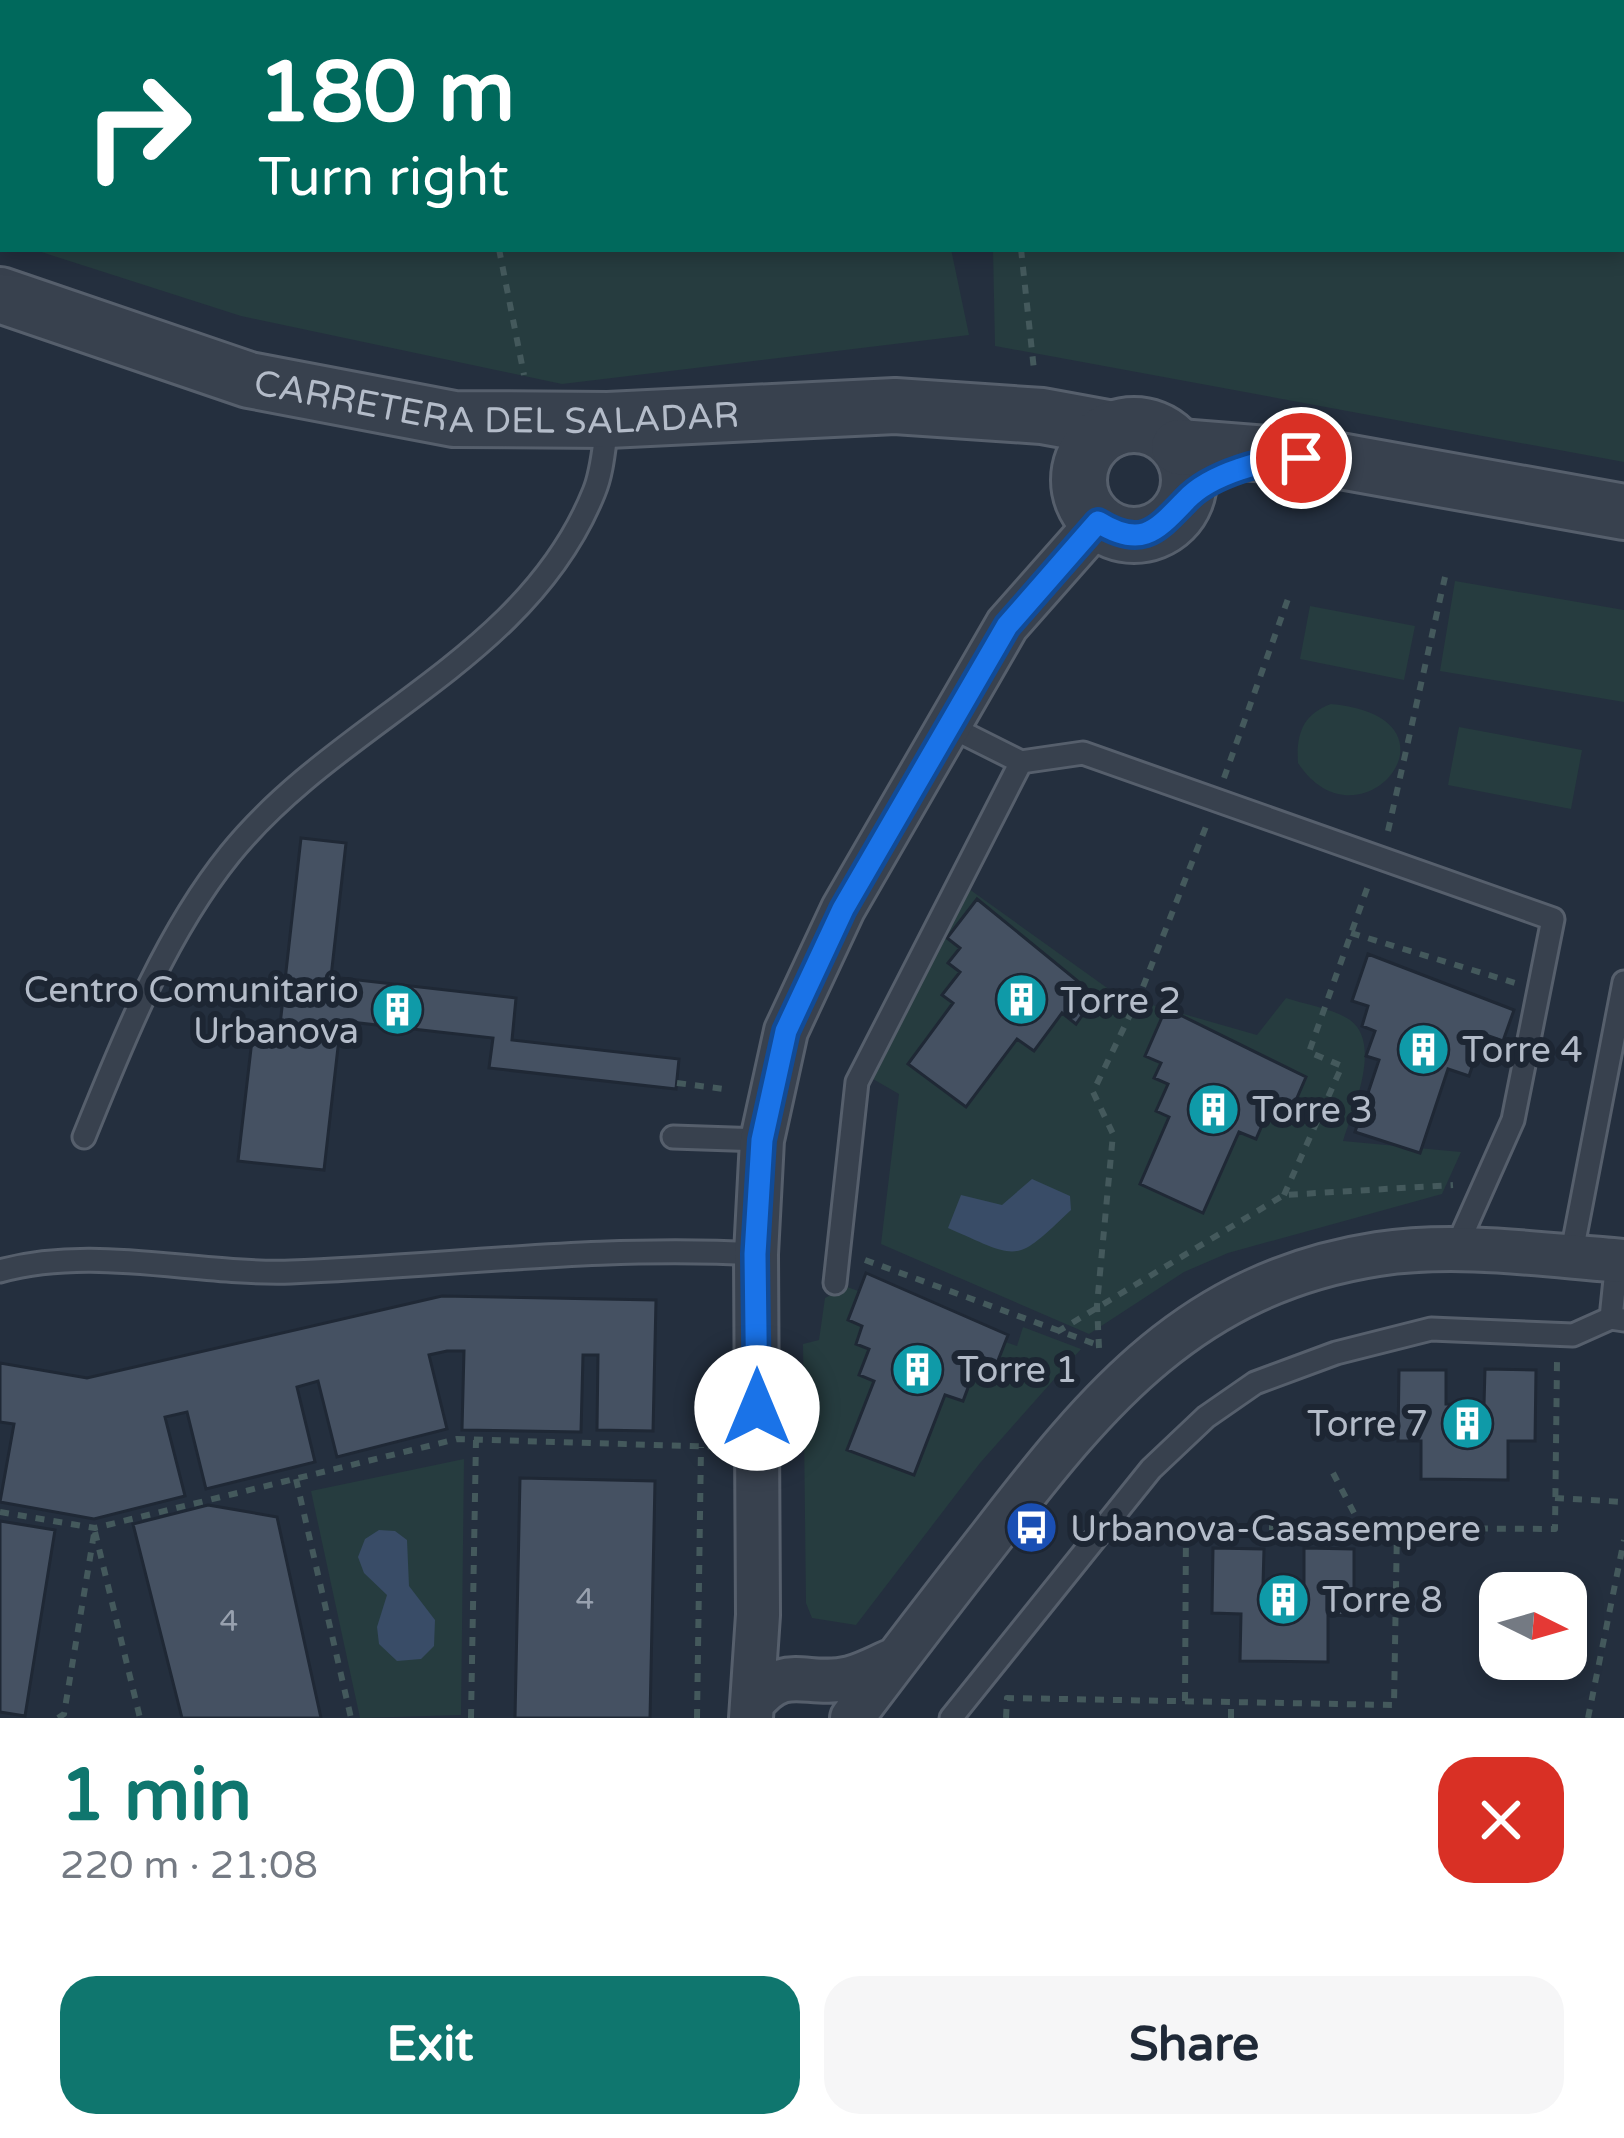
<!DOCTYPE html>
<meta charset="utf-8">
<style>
:root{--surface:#fff;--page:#f6f6f7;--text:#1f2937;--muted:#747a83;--accent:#0f766e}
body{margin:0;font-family:"Varela Round",sans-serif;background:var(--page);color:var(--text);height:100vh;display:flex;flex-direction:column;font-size:45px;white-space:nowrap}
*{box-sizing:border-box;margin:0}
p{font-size:39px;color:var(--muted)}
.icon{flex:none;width:66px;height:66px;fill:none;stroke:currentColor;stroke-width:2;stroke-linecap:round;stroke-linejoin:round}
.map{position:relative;height:1718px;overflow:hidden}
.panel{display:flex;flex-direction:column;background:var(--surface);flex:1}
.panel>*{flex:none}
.guide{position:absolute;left:0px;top:0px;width:1626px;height:252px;box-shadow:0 6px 18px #0003;background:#00695c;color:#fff;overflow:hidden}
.needle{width:78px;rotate:95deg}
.fabs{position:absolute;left:1479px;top:1572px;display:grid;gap:24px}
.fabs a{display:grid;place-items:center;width:108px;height:108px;border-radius:24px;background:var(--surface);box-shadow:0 6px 18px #0003;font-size:60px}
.pin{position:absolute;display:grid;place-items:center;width:102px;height:102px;color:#fff;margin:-51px;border:6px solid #fff;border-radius:50%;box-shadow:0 3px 12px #0007}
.me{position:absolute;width:132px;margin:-66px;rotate:0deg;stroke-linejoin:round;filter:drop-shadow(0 0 9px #0008)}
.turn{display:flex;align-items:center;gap:42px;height:252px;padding:0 60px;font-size:54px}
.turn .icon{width:156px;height:156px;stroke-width:2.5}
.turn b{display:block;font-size:84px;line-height:102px}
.round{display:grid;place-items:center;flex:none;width:126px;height:126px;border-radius:36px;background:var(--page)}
.head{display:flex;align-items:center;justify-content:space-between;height:204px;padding:0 60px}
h1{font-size:72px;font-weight:700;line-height:90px;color:var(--accent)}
.button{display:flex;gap:24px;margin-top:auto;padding:24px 60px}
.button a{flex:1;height:138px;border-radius:36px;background:var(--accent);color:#fff;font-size:48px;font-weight:700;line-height:138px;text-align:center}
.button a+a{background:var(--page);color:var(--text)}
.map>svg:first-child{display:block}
.green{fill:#263c3f}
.water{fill:#394c67}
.building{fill:#455162;stroke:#1f2835;stroke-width:3}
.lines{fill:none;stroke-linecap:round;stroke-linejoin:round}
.service-casing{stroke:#565f6c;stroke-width:27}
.minor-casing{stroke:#565f6c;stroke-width:48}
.tertiary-casing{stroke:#565f6c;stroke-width:60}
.path{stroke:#44595c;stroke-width:6;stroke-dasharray:9 9;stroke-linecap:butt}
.service{stroke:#38414e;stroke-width:21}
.minor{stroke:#38414e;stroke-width:42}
.tertiary{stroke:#38414e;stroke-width:54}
.route-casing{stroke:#114b97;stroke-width:30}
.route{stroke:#1a73e8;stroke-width:21}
.labels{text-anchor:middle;stroke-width:12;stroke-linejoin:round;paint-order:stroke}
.number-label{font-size:30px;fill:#98a1af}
.street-label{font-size:36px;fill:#b4bcc9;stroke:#1d2633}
.poi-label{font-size:36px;fill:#b4bcc9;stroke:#1d2633;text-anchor:start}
</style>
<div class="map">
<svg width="1624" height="1718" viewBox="0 0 1624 1718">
<rect width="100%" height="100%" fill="#242f3e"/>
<path class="green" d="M 0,0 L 899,0 L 900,3 L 3,3 L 3,240 Z
M 987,0 L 1624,0 L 1624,462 L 995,346 L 993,249 L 1623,249 L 1623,3 Z
M 32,249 L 951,249 L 969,335 L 562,384 L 241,316 Z
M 1455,581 L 1624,610 L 1624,702 L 1440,671 Z
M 1310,606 L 1415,626 L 1404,680 L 1300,659 Z
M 1331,704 C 1475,717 1360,857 1298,763 C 1296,734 1303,714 1331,704 Z
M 1459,727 L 1582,750 L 1571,809 L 1448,785 Z
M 969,889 L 1117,995 L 1257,1035 L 1286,998 C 1304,1004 1334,1009 1350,1020 C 1383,1044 1352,1111 1343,1141 L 1461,1152 L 1442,1194 L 1228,1253 L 1184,1272 L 1089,1334 L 881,1244 L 899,1094 L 873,1079 Z
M 847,1287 L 1017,1346 L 1023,1327 L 1081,1349 L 980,1463 L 856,1625 L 812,1618 L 806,1603 L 803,1344 L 819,1340 L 825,1298 Z
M 464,1459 L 461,1715 L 360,1718 L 311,1491 Z"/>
<path class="water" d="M 1032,1179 L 1070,1196 L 1071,1210 C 1014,1264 1021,1260 948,1228 L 961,1195 L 1002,1205 Z
M 379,1530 L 395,1531 L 407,1540 L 409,1586 L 435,1620 L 434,1646 L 421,1659 L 397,1661 L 379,1644 L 377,1627 L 387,1595 L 364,1573 L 358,1557 L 365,1539 Z"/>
<path class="building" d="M 301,838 L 346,843 L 331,977 L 516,998 L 512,1040 L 679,1059 L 676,1089 L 489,1068 L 493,1038 L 341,1021 L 324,1170 L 238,1161 L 252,1040 L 278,1043 Z
M 977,899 L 1096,996 L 1076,1024 L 1062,1013 L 1034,1051 L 1017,1039 L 966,1107 L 908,1064 L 953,1003 L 942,995 L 960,972 L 948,963 L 960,948 L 947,938 Z
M 1368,954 L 1514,1010 L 1503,1041 L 1483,1034 L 1469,1076 L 1448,1069 L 1420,1153 L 1355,1132 L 1379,1060 L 1366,1056 L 1375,1031 L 1362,1026 L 1368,1006 L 1352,1001 Z
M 1166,1008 L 1306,1077 L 1293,1107 L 1274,1098 L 1256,1139 L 1239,1132 L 1203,1213 L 1140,1184 L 1169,1117 L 1156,1111 L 1168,1084 L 1154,1078 L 1161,1063 L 1145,1056 Z
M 866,1273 L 1008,1335 L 997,1363 L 980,1356 L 963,1401 L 945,1395 L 914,1475 L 847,1450 L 874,1381 L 859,1375 L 869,1349 L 856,1344 L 862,1326 L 848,1320 Z
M 442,1296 L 656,1300 L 653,1431 L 597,1430 L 598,1355 L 583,1355 L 581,1432 L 462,1430 L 464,1351 L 447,1351 L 429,1355 L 447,1429 L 337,1457 L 318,1381 L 297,1387 L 315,1462 L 206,1489 L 187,1412 L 165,1417 L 185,1496 L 94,1519 L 0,1502 L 14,1424 L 0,1422 L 0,1363 L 87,1378 Z
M 1485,1369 L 1536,1370 L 1535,1441 L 1508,1441 L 1508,1480 L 1421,1479 L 1421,1441 L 1398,1441 L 1399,1370 L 1446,1370 L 1446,1404 L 1484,1405 Z
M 520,1478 L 655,1481 L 650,1718 L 515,1718 Z
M 208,1505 L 277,1517 L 321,1718 L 182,1718 L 133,1524 Z
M 0,1521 L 55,1530 L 25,1716 L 0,1712 Z
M 1213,1548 L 1264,1549 L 1263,1584 L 1304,1584 L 1304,1548 L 1354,1549 L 1354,1616 L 1328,1615 L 1328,1662 L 1240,1661 L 1241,1614 L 1212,1613 Z"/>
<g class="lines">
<defs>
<path id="service" d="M 949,726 L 1021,762
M 84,1137 C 123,1041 164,936 230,854 C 339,719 526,661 594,492 C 603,471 604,443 608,420
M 673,1137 L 762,1140
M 1571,1257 L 1624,982
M 0,1271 C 94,1245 195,1275 291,1272 C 447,1266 599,1245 756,1254
M 835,1283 L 857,1082 L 1021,762 L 1083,753 L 1553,919 L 1513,1120 L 1456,1248
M 1611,1318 L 1617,1260
M 951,1718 L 1151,1469 L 1206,1417 L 1255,1383 L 1336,1353 L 1431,1329 L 1573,1335 L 1611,1318 L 1624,1320"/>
<path id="minor" d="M 752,1704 C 786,1661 806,1689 850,1678 C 866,1674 881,1665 896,1659
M 751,1718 L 758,1615 L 756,1254 L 762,1140 L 786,1031 L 843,909 L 1007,625 L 1098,522
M 852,1718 C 898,1657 944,1597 991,1537 C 1098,1398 1192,1283 1378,1254 C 1459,1242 1543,1255 1624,1261"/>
<g id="tertiary">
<path id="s1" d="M 0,295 L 249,380 L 454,419 L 608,420 L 895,406 L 1042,416 L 1113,429"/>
<circle cx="1134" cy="480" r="55"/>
<path d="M 1179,447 L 1329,459 L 1624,512"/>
</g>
</defs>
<use href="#service" class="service-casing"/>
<use href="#minor" class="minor-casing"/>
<use href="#tertiary" class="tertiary-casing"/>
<path class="path" d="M 947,0 L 949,3
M 456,3 L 456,0
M 499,249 L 524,375
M 1021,249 L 1034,370
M 1224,778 L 1289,596
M 1388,831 L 1445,577
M 1351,933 L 1515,983
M 677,1083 L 724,1089
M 1284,1195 L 1342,1066 L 1309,1052 L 1369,883
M 865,1260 L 1095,1344
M 1057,1332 L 1284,1195 L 1453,1185
M 1099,1348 L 1097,1305 L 1113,1134 L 1093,1092 L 1141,992 L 1207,824
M 1333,1473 L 1362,1528
M 296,1479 L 351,1718
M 1555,1498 L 1624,1502
M 0,1512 L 95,1528 L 457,1439 L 722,1447
M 1143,1526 L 1397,1528
M 95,1532 L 140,1718
M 1185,1701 L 1186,1526
M 58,1718 L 64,1714 L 95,1528
M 471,1718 L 476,1440
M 697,1718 L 701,1447
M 1006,1718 L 1007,1698 L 1394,1705 L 1397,1528 L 1555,1529 L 1557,1362
M 1231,1718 L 1231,1702
M 1588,1718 L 1624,1540"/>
<use href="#service" class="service"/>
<use href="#minor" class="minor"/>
<use href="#tertiary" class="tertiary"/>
</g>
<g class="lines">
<defs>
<path id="route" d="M 757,1408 L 755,1254 L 762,1140 L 786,1031 L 843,909 L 1007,626 L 1098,522 C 1142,549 1156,531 1186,500 C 1210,474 1267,458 1301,458"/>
</defs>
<use href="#route" class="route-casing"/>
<use href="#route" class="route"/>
</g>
<defs>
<symbol id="building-disc" viewBox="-11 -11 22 22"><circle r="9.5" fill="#0f9aa8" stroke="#1d2633"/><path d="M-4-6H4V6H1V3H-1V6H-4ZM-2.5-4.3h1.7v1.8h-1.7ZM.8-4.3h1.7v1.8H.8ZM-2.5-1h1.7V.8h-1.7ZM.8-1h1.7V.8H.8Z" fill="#fff"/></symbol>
<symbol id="bus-disc" viewBox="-11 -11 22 22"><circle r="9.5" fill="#1a4fb4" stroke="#1d2633"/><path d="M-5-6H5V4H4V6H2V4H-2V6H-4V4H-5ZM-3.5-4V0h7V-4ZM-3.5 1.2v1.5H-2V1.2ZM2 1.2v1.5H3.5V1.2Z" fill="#fff"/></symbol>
</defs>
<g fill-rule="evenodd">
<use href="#building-disc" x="992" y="970" width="59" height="59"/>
<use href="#building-disc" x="368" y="980" width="59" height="59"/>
<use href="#building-disc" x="1394" y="1020" width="59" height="59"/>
<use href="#building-disc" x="1184" y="1080" width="59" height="59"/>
<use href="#building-disc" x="888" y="1340" width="59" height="59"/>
<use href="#building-disc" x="1438" y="1394" width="59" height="59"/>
<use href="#bus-disc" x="1002" y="1498" width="59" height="59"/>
<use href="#building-disc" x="1254" y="1570" width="59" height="59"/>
</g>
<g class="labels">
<g class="number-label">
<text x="585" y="1609">4</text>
<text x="229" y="1631">4</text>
</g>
<g class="street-label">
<text dy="13" stroke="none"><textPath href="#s1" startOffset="513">CARRETERA DEL SALADAR</textPath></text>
</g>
<g class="poi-label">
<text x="359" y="1002" text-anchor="end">Centro Comunitario<tspan x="359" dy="41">Urbanova</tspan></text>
<text x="1060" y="1013">Torre 2</text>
<text x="1462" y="1062">Torre 4</text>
<text x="1252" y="1122">Torre 3</text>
<text x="957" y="1382">Torre 1</text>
<text x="1428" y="1436" text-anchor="end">Torre 7</text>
<text x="1070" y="1541">Urbanova-Casasempere</text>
<text x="1322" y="1612">Torre 8</text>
</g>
</g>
</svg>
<div class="fabs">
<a><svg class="needle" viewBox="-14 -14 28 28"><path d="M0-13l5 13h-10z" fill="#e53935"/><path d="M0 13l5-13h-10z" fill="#747a83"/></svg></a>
</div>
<div class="pin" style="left:1301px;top:458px;background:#d93025"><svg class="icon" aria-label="arrive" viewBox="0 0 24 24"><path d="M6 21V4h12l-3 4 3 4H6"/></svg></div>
<svg class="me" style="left:757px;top:1408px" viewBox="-20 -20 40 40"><circle r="19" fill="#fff"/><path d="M0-13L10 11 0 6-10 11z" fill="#1a73e8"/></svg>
<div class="guide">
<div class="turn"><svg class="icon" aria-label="right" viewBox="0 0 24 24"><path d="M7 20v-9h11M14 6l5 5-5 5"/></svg><div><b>180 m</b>Turn right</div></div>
</div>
</div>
<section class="panel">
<div class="head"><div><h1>1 min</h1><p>220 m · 21:08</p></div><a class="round" style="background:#d93025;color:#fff"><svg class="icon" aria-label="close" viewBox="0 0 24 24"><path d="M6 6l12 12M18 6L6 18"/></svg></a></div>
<div class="button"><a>Exit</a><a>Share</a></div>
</section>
